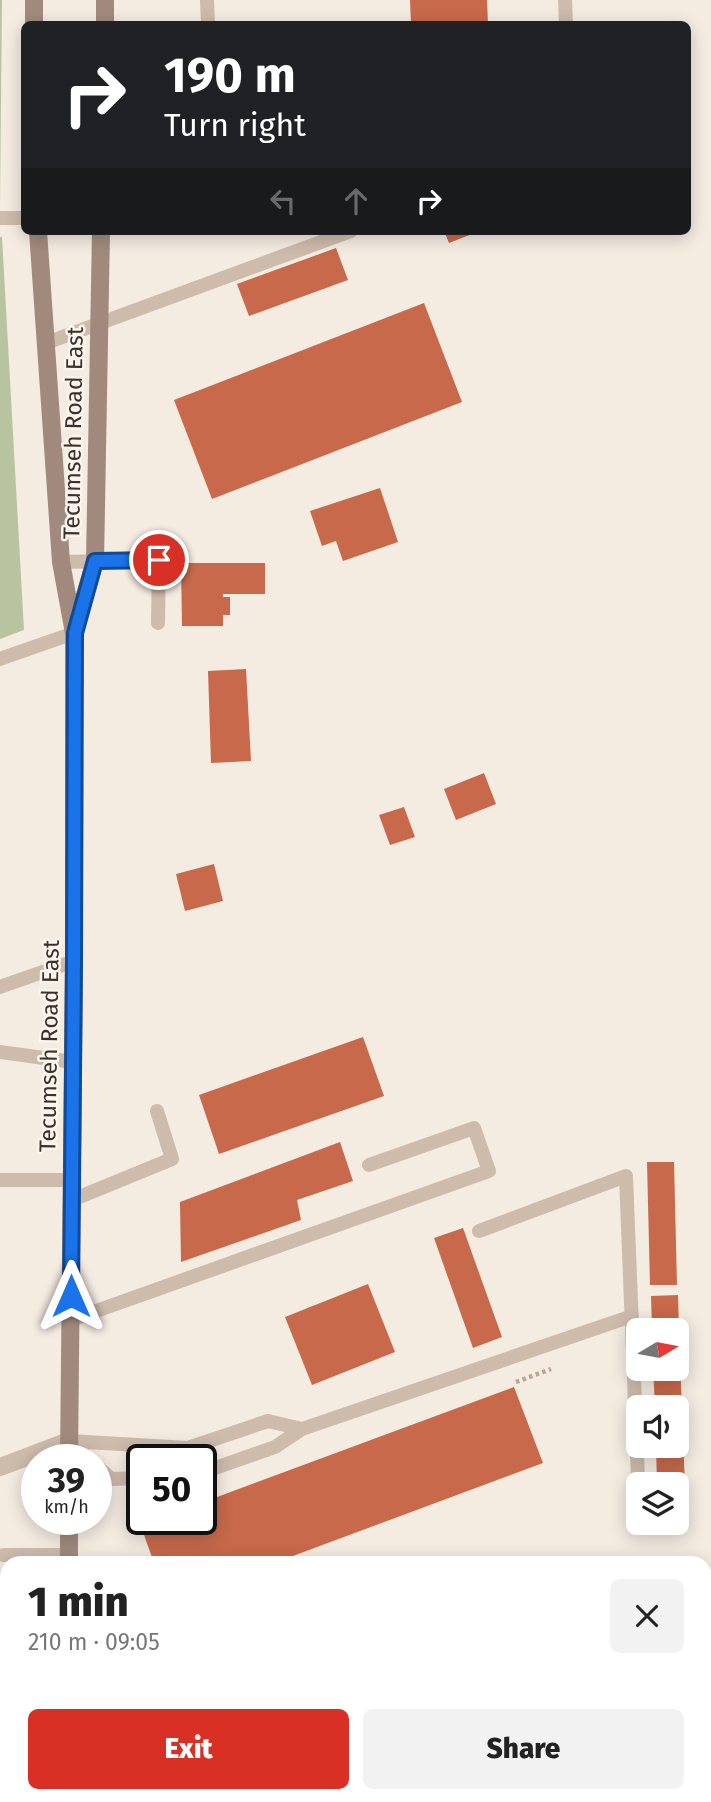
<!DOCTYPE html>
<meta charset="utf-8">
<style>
:root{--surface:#fff;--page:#f2f2f2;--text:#222;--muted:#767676;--accent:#d93025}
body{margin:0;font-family:"Fira Sans",sans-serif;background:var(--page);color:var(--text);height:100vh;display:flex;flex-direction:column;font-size:26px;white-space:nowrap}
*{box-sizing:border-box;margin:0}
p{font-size:23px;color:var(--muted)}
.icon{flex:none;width:38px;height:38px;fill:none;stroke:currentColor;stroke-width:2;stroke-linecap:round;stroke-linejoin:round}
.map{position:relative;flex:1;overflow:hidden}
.drawer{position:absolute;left:0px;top:1556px;width:712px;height:247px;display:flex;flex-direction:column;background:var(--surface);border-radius:21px 21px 0 0;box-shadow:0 4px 18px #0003}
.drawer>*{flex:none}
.hud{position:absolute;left:21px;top:21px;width:670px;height:214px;border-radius:10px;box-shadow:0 4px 18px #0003;background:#202124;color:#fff;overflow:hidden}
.needle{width:46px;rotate:80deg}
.fabs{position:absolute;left:626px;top:1318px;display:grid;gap:14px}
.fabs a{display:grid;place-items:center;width:63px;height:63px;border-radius:10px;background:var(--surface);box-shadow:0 4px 18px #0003;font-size:35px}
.speed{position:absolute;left:21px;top:1444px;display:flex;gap:14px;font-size:35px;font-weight:700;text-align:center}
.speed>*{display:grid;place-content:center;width:91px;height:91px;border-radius:50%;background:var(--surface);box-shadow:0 4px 18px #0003;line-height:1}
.speed small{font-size:18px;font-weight:400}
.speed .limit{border:4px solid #111;border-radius:10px;background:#fff;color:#111}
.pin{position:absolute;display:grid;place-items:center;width:60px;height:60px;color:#fff;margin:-30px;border:4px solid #fff;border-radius:50%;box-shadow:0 2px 7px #0007}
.me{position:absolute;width:77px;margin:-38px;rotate:0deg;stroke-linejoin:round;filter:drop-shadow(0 0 5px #0008)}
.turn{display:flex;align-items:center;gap:24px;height:147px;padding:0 28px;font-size:32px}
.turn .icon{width:91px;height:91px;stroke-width:2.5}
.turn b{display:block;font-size:49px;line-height:60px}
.lanes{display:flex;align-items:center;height:66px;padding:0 28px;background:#0003;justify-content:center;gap:35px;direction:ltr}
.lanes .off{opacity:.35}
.round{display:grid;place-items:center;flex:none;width:74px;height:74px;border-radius:10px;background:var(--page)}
.overview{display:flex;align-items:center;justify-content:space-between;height:119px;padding:0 28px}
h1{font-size:42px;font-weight:800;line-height:52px}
.primary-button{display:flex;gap:14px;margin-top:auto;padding:14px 28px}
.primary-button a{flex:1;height:80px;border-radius:10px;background:var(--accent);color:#fff;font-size:28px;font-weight:800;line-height:80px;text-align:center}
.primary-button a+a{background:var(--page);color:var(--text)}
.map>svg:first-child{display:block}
.green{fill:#b8c4a0}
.building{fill:#c8694b}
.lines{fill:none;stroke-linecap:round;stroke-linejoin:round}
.path{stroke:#b9a596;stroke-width:4.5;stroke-dasharray:3.5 3.5;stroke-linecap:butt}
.lane{stroke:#cdbbac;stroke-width:14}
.street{stroke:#cdbbac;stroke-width:18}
.secondary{stroke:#a18a7d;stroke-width:18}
.route-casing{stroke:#114b97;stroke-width:18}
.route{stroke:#1a73e8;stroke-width:12}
.labels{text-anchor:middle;stroke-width:5;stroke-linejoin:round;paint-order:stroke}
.street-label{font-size:23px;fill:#3b302b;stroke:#fbf5ee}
</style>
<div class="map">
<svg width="711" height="1802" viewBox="0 0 711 1802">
<rect width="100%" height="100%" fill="#f4ebe1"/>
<path class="green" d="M 0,0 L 2,0 L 0,205 Z
M 0,237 L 2,237 L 24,630 L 0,639 Z"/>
<path class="building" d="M 410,0 L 487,0 L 488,24 L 411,24 Z
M 444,231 L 480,231 L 449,243 Z
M 336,248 L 348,280 L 249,316 L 237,284 Z
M 424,303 L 462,402 L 212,499 L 174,400 Z
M 380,488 L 398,542 L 343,561 L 336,541 L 322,546 L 310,511 Z
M 181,563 L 265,563 L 265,594 L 223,594 L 223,597 L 230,597 L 230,615 L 223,615 L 223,626 L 182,626 Z
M 246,669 L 251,761 L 211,763 L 208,671 Z
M 484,773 L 496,804 L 456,820 L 444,789 Z
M 404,807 L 415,837 L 390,845 L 379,815 Z
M 214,864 L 223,901 L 185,911 L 176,874 Z
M 363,1037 L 384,1096 L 219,1154 L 199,1095 Z
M 340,1142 L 353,1181 L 297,1200 L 301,1220 L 181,1262 L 180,1202 Z
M 647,1162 L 674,1162 L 677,1285 L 650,1285 Z
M 463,1228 L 502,1337 L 473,1348 L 434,1238 Z
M 368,1284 L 395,1352 L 312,1385 L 285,1317 Z
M 678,1295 L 679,1330 L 652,1330 L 651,1296 Z
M 677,1332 L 679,1332 L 685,1487 L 677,1487 L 677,1484 L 657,1484 L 656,1446 L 677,1446 L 677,1407 L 655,1407 L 653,1368 L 677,1368 Z
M 514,1387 L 543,1463 L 274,1563 L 154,1563 L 143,1532 L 178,1519 L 201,1519 L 201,1503 Z
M 199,1796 L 318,1796 L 301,1802 L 201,1802 Z
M 467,1796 L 516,1796 L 499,1802 L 470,1802 Z"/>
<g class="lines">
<path class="path" d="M 516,1382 L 551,1369"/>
<path class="lane" d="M 207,0 L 208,24
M 565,0 L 566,24
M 0,218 L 24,218
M 46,343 L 351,231
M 61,562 L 159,560 L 158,623
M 0,659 L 74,633
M 0,987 L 74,961
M 0,1052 L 73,1062
M 0,1180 L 72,1180
M 72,1200 L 172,1159 L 157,1111
M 479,1231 L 626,1176 L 638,1479
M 71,1320 L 489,1171 L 474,1128 L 369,1165
M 69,1441 L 188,1448 L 268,1421 L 302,1429
M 69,1441 L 90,1460
M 96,1465 L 111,1479 L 142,1478
M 201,1473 L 275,1447 L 302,1429 L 632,1316
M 3,1555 L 70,1555
M 0,1648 L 7,1648
M 432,1802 L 448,1796"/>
<path class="street" d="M 0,1467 L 69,1441"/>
<path class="secondary" d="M 34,24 L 34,0
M 105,24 L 105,0
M 38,231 L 61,562 L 74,633 L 74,961 L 69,1460
M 75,629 L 95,561 L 101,231
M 69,1519 L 69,1563
M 69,1802 L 69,1796"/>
</g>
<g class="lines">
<defs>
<path id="route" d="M 71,1296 L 74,961 L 75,633 L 95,561 L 159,560"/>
</defs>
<use href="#route" class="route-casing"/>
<use href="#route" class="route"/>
</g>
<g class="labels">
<g class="street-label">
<text transform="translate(73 433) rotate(-89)" y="8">Tecumseh Road East</text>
<text transform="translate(49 1046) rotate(-89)" y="8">Tecumseh Road East</text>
</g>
</g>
</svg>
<div class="fabs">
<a><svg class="needle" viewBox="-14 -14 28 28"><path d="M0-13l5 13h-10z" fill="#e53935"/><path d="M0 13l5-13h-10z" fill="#767676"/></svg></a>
<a><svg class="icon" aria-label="sound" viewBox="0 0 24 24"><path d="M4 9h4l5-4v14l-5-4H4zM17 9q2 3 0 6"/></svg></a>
<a><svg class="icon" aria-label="layers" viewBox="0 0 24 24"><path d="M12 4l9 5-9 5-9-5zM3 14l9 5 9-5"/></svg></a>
</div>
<div class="speed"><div>39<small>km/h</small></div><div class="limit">50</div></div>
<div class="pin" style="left:159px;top:560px;background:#d93025"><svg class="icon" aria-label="arrive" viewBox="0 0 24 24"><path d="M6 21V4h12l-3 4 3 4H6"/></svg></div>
<svg class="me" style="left:71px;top:1296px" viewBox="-20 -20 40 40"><path d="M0-17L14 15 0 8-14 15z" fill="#1a73e8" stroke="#fff" stroke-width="4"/></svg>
<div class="hud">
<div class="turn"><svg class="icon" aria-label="right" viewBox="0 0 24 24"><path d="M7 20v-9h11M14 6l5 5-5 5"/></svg><div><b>190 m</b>Turn right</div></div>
<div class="lanes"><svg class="icon off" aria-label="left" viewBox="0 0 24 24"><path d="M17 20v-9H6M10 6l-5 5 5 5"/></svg><svg class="icon off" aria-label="ahead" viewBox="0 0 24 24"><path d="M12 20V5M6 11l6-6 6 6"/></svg><svg class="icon" aria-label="right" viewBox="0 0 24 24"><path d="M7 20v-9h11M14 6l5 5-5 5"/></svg></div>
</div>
<section class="drawer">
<div class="overview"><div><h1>1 min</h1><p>210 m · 09:05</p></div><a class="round"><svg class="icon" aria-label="close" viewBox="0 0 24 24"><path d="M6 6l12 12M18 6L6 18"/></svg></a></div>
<div class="primary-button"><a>Exit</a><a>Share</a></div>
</section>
</div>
